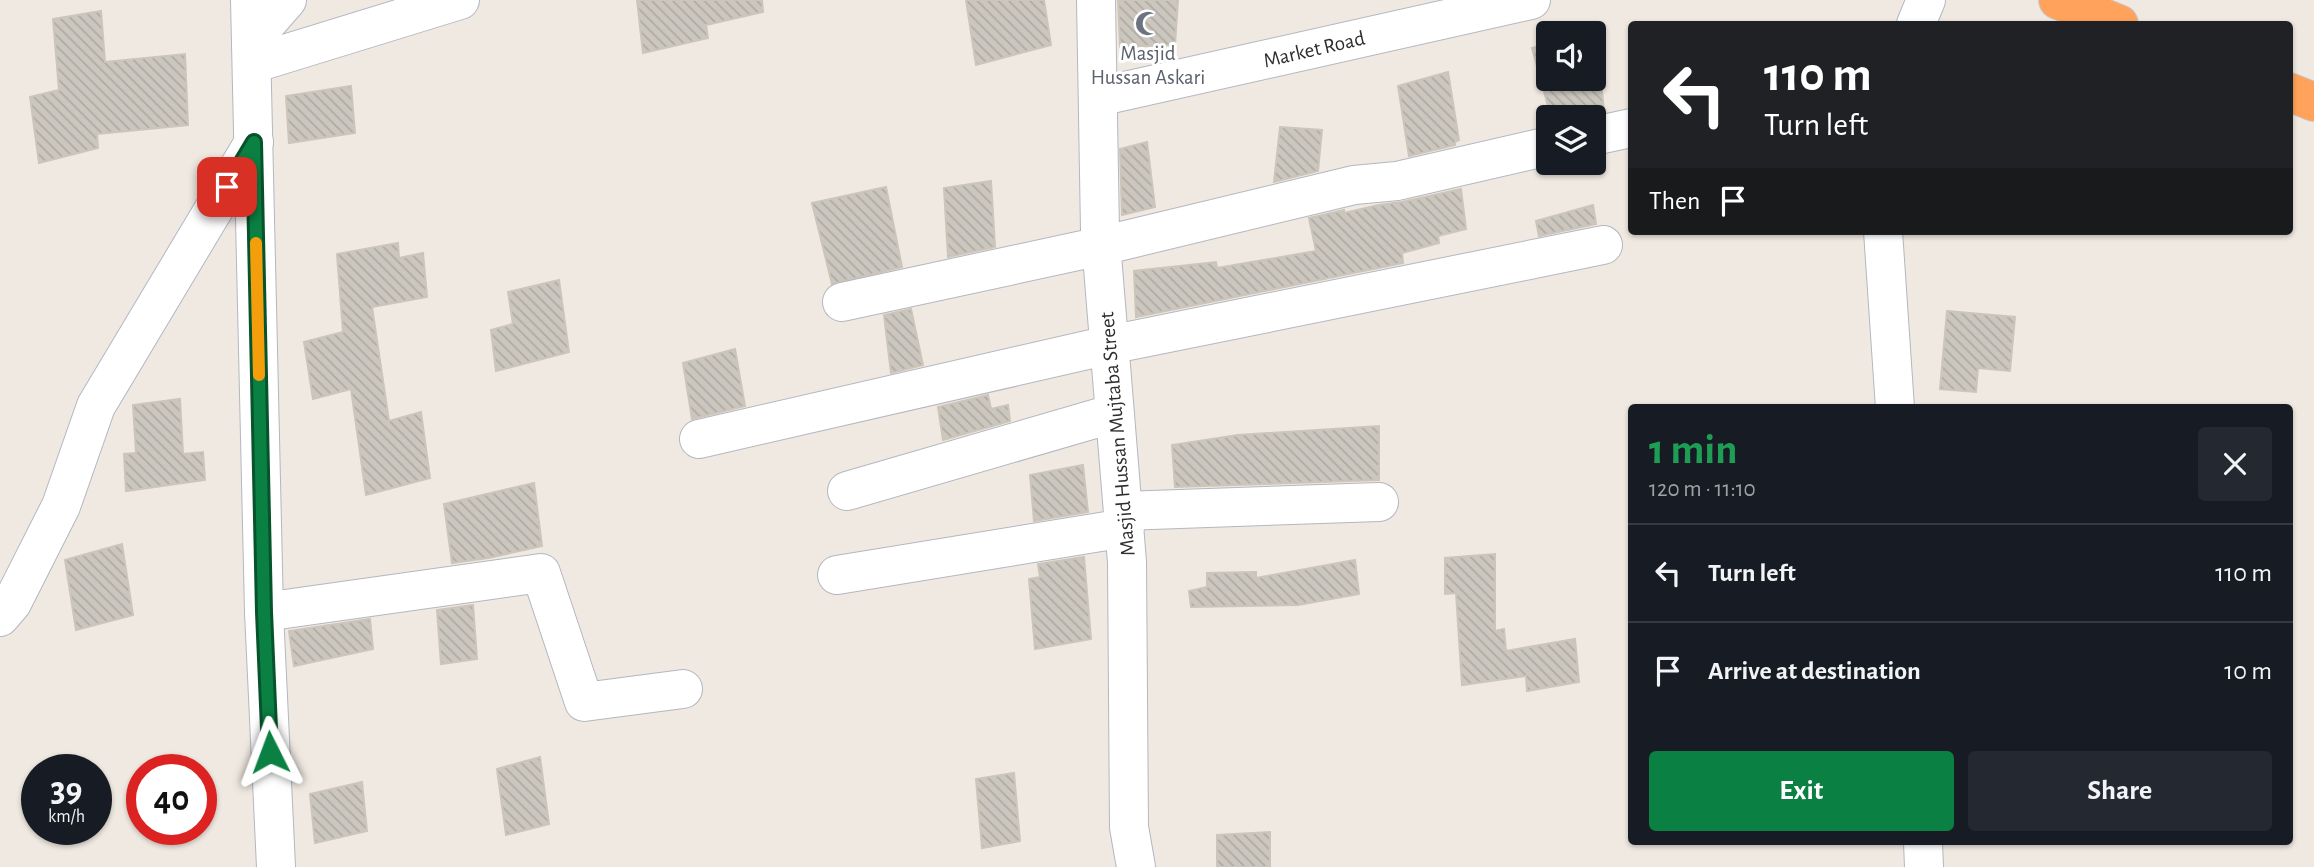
<!DOCTYPE html>
<meta charset="utf-8">
<style>
:root{--surface:#171b24;--page:#242831;--text:#f1f3f6;--muted:#9ea1a6;--line:#363941;--accent:#0b8043}
body{margin:0;font-family:"Alegreya Sans",sans-serif;background:var(--page);color:var(--text);height:100vh;display:flex;flex-direction:column;font-size:26px;white-space:nowrap}
*{box-sizing:border-box;margin:0}
p{font-size:23px;color:var(--muted)}
.icon{flex:none;width:38px;height:38px;fill:none;stroke:currentColor;stroke-width:2;stroke-linecap:round;stroke-linejoin:round}
.map{position:relative;flex:1;overflow:hidden}
.panel{position:absolute;left:1628px;top:404px;width:665px;height:441px;display:flex;flex-direction:column;background:var(--surface);border-radius:7px;box-shadow:0 2px 5px #0004}
.panel>*{flex:none}
.top-card{position:absolute;left:1628px;top:21px;width:665px;height:214px;border-radius:7px;box-shadow:0 2px 5px #0004;background:#202124;color:#fff;overflow:hidden}
.buttons{position:absolute;left:1536px;top:21px;display:grid;gap:14px}
.buttons a{display:grid;place-items:center;width:70px;height:70px;border-radius:7px;background:var(--surface);box-shadow:0 2px 5px #0004;font-size:35px}
.speed{position:absolute;left:21px;top:754px;display:flex;gap:14px;font-size:35px;font-weight:700;text-align:center}
.speed>*{display:grid;place-content:center;width:91px;height:91px;border-radius:50%;background:var(--surface);box-shadow:0 2px 5px #0004;line-height:1}
.speed small{font-size:18px;font-weight:400}
.speed .limit{border:10px solid #d22;background:#fff;color:#111}
.pin{position:absolute;display:grid;place-items:center;width:60px;height:60px;color:#fff;margin:-30px;border-radius:14px;box-shadow:0 4px 10px #0006}
.me{position:absolute;width:77px;margin:-38px;rotate:357deg;stroke-linejoin:round;filter:drop-shadow(0 0 5px #0008)}
.turn{display:flex;align-items:center;gap:24px;height:147px;padding:0 21px;font-size:32px}
.turn .icon{width:91px;height:91px;stroke-width:2.5}
.turn b{display:block;font-size:49px;line-height:60px}
.then{display:flex;align-items:center;height:66px;padding:0 21px;background:#0003;gap:14px;font-size:26px}
.round{display:grid;place-items:center;flex:none;width:74px;height:74px;border-radius:7px;background:var(--page)}
.overview{display:flex;align-items:center;justify-content:space-between;height:119px;padding:0 21px}
h1{font-size:42px;font-weight:600;line-height:52px;color:#1e9e55}
.action{display:flex;gap:14px;margin-top:auto;padding:14px 21px}
.action a{flex:1;height:80px;border-radius:7px;background:var(--accent);color:#fff;font-size:28px;font-weight:600;line-height:80px;text-align:center}
.action a+a{background:var(--page);color:var(--text)}
ul{padding:0;list-style:none}
li{display:flex;align-items:center;gap:21px;height:98px;padding:0 21px;border-top:2px solid var(--line)}
li div{flex:1}
li b{display:block;font-size:26px}
li em{font-style:normal}
.map>svg:first-child{display:block}
.building{fill:url(#building-back-hatch);stroke:#cbc5ba;stroke-width:2}
.lines{fill:none;stroke-linecap:round;stroke-linejoin:round}
.street-casing{stroke:#b4b7c1;stroke-width:40}
.secondary-casing{stroke:#b4b7c1;stroke-width:40}
.highway-casing{stroke:#c9c9c9;stroke-width:40}
.street{stroke:#fff;stroke-width:38}
.secondary{stroke:#fff;stroke-width:38}
.highway{stroke:#ffa35c;stroke-width:38}
.route-casing{stroke:#07532c;stroke-width:18}
.route{stroke:#0b8043;stroke-width:12}
.slow{stroke:#f59e0b;stroke-width:12}
.labels{text-anchor:middle;stroke-width:6;stroke-linejoin:round;paint-order:stroke}
.street-label{font-size:21px;fill:#2e2e2e;stroke:#fff}
.worship-label{font-size:21px;fill:#5b616d;stroke:#fff}
</style>
<div class="map">
<svg width="2314" height="867" viewBox="0 0 2314 867">
<defs>
<pattern id="building-back-hatch" width="6" height="6" patternUnits="userSpaceOnUse" patternTransform="scale(1.75)"><rect width="6" height="6" fill="#cbc7bf"/><path d="M-1 5l2 2M0 0l6 6M5-1l2 2" fill="none" stroke="#afaba4"/></pattern>
</defs>
<rect width="100%" height="100%" fill="#efe9e1"/>
<path class="building" d="M 637,0 L 762,0 L 763,12 L 706,25 L 708,38 L 643,53 Z
M 966,0 L 1044,0 L 1051,45 L 976,65 Z
M 1118,0 L 1178,0 L 1175,45 L 1120,47 Z
M 101,11 L 105,62 L 185,54 L 188,125 L 97,134 L 98,148 L 39,163 L 30,97 L 59,90 L 53,19 Z
M 1596,34 L 1604,111 L 1584,117 L 1551,117 L 1532,48 L 1549,44 L 1549,79 L 1594,79 L 1594,35 Z
M 1448,72 L 1459,140 L 1455,142 L 1455,145 L 1409,156 L 1398,86 Z
M 351,86 L 355,133 L 289,143 L 286,96 Z
M 1280,127 L 1322,130 L 1318,171 L 1274,182 Z
M 1147,142 L 1155,207 L 1122,215 L 1120,149 Z
M 991,181 L 995,247 L 948,257 L 944,188 Z
M 886,187 L 902,267 L 832,284 L 812,203 Z
M 1461,189 L 1466,229 L 1438,236 L 1439,243 L 1402,253 L 1403,263 L 1136,317 L 1134,271 L 1216,262 L 1217,268 L 1316,251 L 1309,218 L 1344,210 L 1344,213 L 1379,205 L 1402,202 Z
M 1593,205 L 1596,224 L 1539,236 L 1536,221 Z
M 398,243 L 399,258 L 423,253 L 427,297 L 372,307 L 389,421 L 421,412 L 430,478 L 366,495 L 351,389 L 313,399 L 304,342 L 343,332 L 337,254 Z
M 559,280 L 569,352 L 496,371 L 491,330 L 513,324 L 508,292 Z
M 911,309 L 923,365 L 891,373 L 884,315 Z
M 1947,311 L 2015,317 L 2010,371 L 1978,368 L 1976,392 L 1940,389 Z
M 735,349 L 745,406 L 692,419 L 683,363 Z
M 988,395 L 991,409 L 1008,405 L 1010,421 L 943,440 L 938,407 Z
M 180,399 L 183,454 L 203,452 L 205,480 L 126,491 L 124,454 L 136,453 L 133,405 Z
M 1379,426 L 1379,480 L 1175,487 L 1172,445 L 1238,435 Z
M 1083,465 L 1088,512 L 1034,521 L 1030,475 Z
M 534,483 L 542,546 L 488,558 L 452,563 L 444,504 Z
M 122,544 L 133,615 L 76,630 L 65,560 Z
M 1495,554 L 1495,631 L 1504,629 L 1506,651 L 1575,639 L 1579,682 L 1527,691 L 1526,676 L 1462,685 L 1456,593 L 1445,594 L 1445,558 Z
M 1084,557 L 1091,639 L 1035,649 L 1029,579 L 1040,577 L 1038,564 Z
M 1355,560 L 1359,594 L 1298,605 L 1191,607 L 1189,591 L 1207,587 L 1207,573 L 1256,572 L 1256,578 Z
M 473,605 L 477,659 L 441,664 L 437,610 Z
M 370,619 L 373,649 L 294,666 L 289,631 Z
M 540,757 L 549,824 L 506,835 L 497,769 Z
M 1014,773 L 1020,841 L 982,848 L 976,779 Z
M 362,782 L 367,831 L 315,843 L 310,794 Z
M 1270,832 L 1270,867 L 1217,867 L 1217,835 Z"/>
<g class="lines">
<defs>
<path id="street" d="M 1096,0 L 1100,231 L 1127,562 L 1129,827 L 1136,867
M 1916,24 L 1926,0
M 251,41 L 287,0
M 252,64 L 460,0
M 1098,97 L 1531,0
M 1594,136 L 1631,128
M 1883,231 L 1895,408
M 842,302 L 1101,246 L 1354,185 L 1397,181 L 1549,146
M 699,439 L 1109,345 L 1603,245
M 847,491 L 1115,413
M 1123,511 L 1379,502
M 837,575 L 1125,528
M 264,612 L 541,573 L 584,702 L 683,689
M 0,617 L 12,603 L 61,506 L 96,406 L 254,142
M 1923,842 L 1924,867"/>
<path id="secondary" d="M 250,0 L 264,612 L 276,867"/>
<path id="highway" d="M 2058,0 L 2119,24
M 2289,92 L 2314,102"/>
</defs>
<use href="#street" class="street-casing"/>
<use href="#secondary" class="secondary-casing"/>
<use href="#highway" class="highway-casing"/>
<use href="#street" class="street"/>
<use href="#secondary" class="secondary"/>
<use href="#highway" class="highway"/>
</g>
<g class="lines">
<defs>
<path id="route" d="M 227,187 L 254,142 L 264,612 L 270,752"/>
</defs>
<use href="#route" class="route-casing"/>
<use href="#route" class="route"/>
<path class="slow" d="M 256,243 L 259,375"/>
</g>
<defs>
<symbol id="mosque-bare" viewBox="-9 -9 18 18"><path d="M3.5-4.9A6 6 0 1 0 3.5 4.9A5 5 0 1 1 3.5-4.9Z" fill="#6b7280" stroke="#fff" stroke-width="2.5" paint-order="stroke"/></symbol>
</defs>
<g fill-rule="evenodd">
<use href="#mosque-bare" x="1130" y="6" width="35" height="35"/>
</g>
<g class="labels">
<g class="street-label">
<text transform="translate(1314 49) rotate(-13)" y="7">Market Road</text>
<text transform="translate(1117 434) rotate(-95)" y="7">Masjid Hussan Mujtaba Street</text>
</g>
<g class="worship-label">
<text x="1148" y="60">Masjid<tspan x="1148" dy="24">Hussan Askari</tspan></text>
</g>
</g>
</svg>
<div class="buttons">
<a><svg class="icon" aria-label="sound" viewBox="0 0 24 24"><path d="M4 9h4l5-4v14l-5-4H4zM17 9q2 3 0 6"/></svg></a>
<a><svg class="icon" aria-label="layers" viewBox="0 0 24 24"><path d="M12 4l9 5-9 5-9-5zM3 14l9 5 9-5"/></svg></a>
</div>
<div class="speed"><div>39<small>km/h</small></div><div class="limit">40</div></div>
<div class="pin" style="left:227px;top:187px;background:#d93025"><svg class="icon" aria-label="arrive" viewBox="0 0 24 24"><path d="M6 21V4h12l-3 4 3 4H6"/></svg></div>
<svg class="me" style="left:270px;top:752px" viewBox="-20 -20 40 40"><path d="M0-17L14 15 0 8-14 15z" fill="#0b8043" stroke="#fff" stroke-width="4"/></svg>
<div class="top-card">
<div class="turn"><svg class="icon" aria-label="left" viewBox="0 0 24 24"><path d="M17 20v-9H6M10 6l-5 5 5 5"/></svg><div><b>110 m</b>Turn left</div></div>
<div class="then">Then<svg class="icon" aria-label="arrive" viewBox="0 0 24 24"><path d="M6 21V4h12l-3 4 3 4H6"/></svg></div>
</div>
<section class="panel">
<div class="overview"><div><h1>1 min</h1><p>120 m · 11:10</p></div><a class="round"><svg class="icon" aria-label="close" viewBox="0 0 24 24"><path d="M6 6l12 12M18 6L6 18"/></svg></a></div>
<ul>
<li><svg class="icon" aria-label="left" viewBox="0 0 24 24"><path d="M17 20v-9H6M10 6l-5 5 5 5"/></svg><div><b>Turn left</b></div><em>110 m</em></li>
<li><svg class="icon" aria-label="arrive" viewBox="0 0 24 24"><path d="M6 21V4h12l-3 4 3 4H6"/></svg><div><b>Arrive at destination</b></div><em>10 m</em></li>
</ul>
<div class="action"><a>Exit</a><a>Share</a></div>
</section>
</div>
